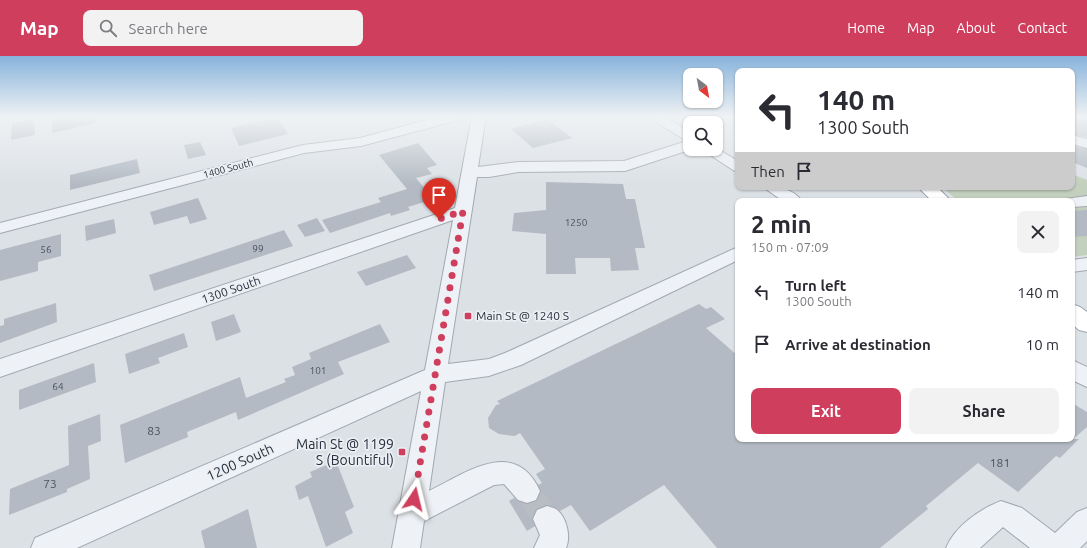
<!DOCTYPE html>
<meta charset="utf-8">
<style>
:root{--surface:#fff;--page:#f2f2f3;--text:#2b2b33;--muted:#7c7c81;--accent:#cf3e5d}
body{margin:0;font-family:Ubuntu,sans-serif;background:var(--page);color:var(--text);height:100vh;display:flex;flex-direction:column;font-size:15px;white-space:nowrap}
*{box-sizing:border-box;margin:0}
p{font-size:13px;color:var(--muted)}
.icon{flex:none;width:22px;height:22px;fill:none;stroke:currentColor;stroke-width:2;stroke-linecap:round;stroke-linejoin:round}
.map{position:relative;flex:1;overflow:hidden}
.sheet{position:absolute;left:735px;top:142px;width:340px;height:244px;display:flex;flex-direction:column;background:var(--surface);border-radius:8px;box-shadow:0 1px 3px #0004}
.sheet>*{flex:none}
.top-card{position:absolute;left:735px;top:12px;width:340px;height:122px;border-radius:8px;box-shadow:0 1px 3px #0004;background:#fff;color:var(--text);overflow:hidden}
.needle{width:26px;rotate:148deg}
.buttons{position:absolute;left:683px;top:12px;display:grid;gap:8px}
.buttons a{display:grid;place-items:center;width:40px;height:40px;border-radius:8px;background:var(--surface);box-shadow:0 1px 3px #0004;font-size:20px}
.pin{position:absolute;display:grid;place-items:center;width:34px;height:34px;color:#fff;margin:-41px -17px;border-radius:50% 50% 50% 0;rotate:-45deg;box-shadow:0 0 4px #0007}
.pin .icon{rotate:45deg}
.me{position:absolute;width:44px;margin:-22px;rotate:10deg;stroke-linejoin:round;filter:drop-shadow(0 0 3px #0008)}
.turn{display:flex;align-items:center;gap:14px;height:84px;padding:0 16px;font-size:18px}
.turn .icon{width:52px;height:52px;stroke-width:2.5}
.turn b{display:block;font-size:28px;line-height:34px}
.then{display:flex;align-items:center;height:38px;padding:0 16px;background:#0003;gap:8px;font-size:15px}
.round{display:grid;place-items:center;flex:none;width:42px;height:42px;border-radius:8px;background:var(--page)}
.summary{display:flex;align-items:center;justify-content:space-between;height:68px;padding:0 16px}
h1{font-size:24px;font-weight:700;line-height:30px}
.cta{display:flex;gap:8px;margin-top:auto;padding:8px 16px}
.cta a{flex:1;height:46px;border-radius:8px;background:var(--accent);color:#fff;font-size:16px;font-weight:700;line-height:46px;text-align:center}
.cta a+a{background:var(--page);color:var(--text)}
ul{padding:0;list-style:none}
li{display:flex;align-items:center;gap:12px;height:52px;padding:0 16px}
li div{flex:1}
li b{display:block;font-size:15px}
li em{font-style:normal}
header{display:flex;align-items:center;gap:24px;box-sizing:border-box;height:56px;padding:0 20px;background:var(--accent);color:#fff}
header strong{font-size:19px}
nav{display:flex;gap:22px;margin-inline-start:auto;font-size:14px}
.search{width:280px;height:36px;background:var(--page);display:flex;align-items:center;gap:10px;box-sizing:border-box;padding:0 14px;border-radius:8px;color:var(--muted);font-size:15px}
.map>svg:first-child{display:block}
.green{fill:#c3d0bd}
.building{fill:#b3bac3}
.lines{fill:none;stroke-linecap:round;stroke-linejoin:round}
.minor-tunnel{stroke:#b8bdc4;stroke-width:26;stroke-dasharray:26 12;stroke-linecap:butt}
.minor-casing{stroke:#a2a8b0;stroke-width:2}
.major-casing{stroke:#9ba6b2;stroke-width:2}
.minor{fill:#eef1f5;fill-rule:evenodd}
.major{fill:#fff;fill-rule:evenodd}
.route{stroke:#cf3e5d;stroke-width:7;stroke-dasharray:0 12.6}
.poi-dot{fill:#cf3e5d;stroke:#ebeff4;stroke-width:1.5}
.labels{text-anchor:middle;stroke-width:3.5;stroke-linejoin:round;paint-order:stroke}
.far-street-label{font-size:10px;fill:#262f3d;stroke:#ebeff4}
.number-label{font-size:10px;fill:#49525e}
.street-label{font-size:12px;fill:#262f3d;stroke:#ebeff4}
.poi-label{font-size:12px;fill:#262f3d;stroke:#ebeff4;text-anchor:start}
.near-number-label{font-size:12px;fill:#49525e}
.near-poi-label{font-size:14px;fill:#262f3d;stroke:#ebeff4;text-anchor:end}
.near-street-label{font-size:14px;fill:#262f3d;stroke:#ebeff4}
</style>
<header>
<strong>Map</strong>
<div class="search"><svg class="icon" aria-label="search" viewBox="0 0 24 24"><circle cx="10" cy="10" r="6"/><path d="M15 15l6 6"/></svg>Search here</div>
<nav><a>Home</a><a>Map</a><a>About</a><a>Contact</a></nav>
</header>
<div class="map">
<svg width="1087" height="492" viewBox="0 0 1087 492">
<rect width="100%" height="100%" fill="#dce1e6"/>
<path class="green" d="M 1072,118 L 1087,124 L 1087,199 L 1072,201 L 1072,145 L 958,145 L 942,131 L 1072,131 Z"/>
<path class="building" d="M 65,60 L 96,60 L 97,67 L 52,77 L 52,63 Z
M 1072,60 L 1087,65 L 1087,81 L 1072,78 Z
M 277,61 L 288,78 L 239,90 L 231,72 Z
M 34,63 L 35,79 L 11,84 L 12,67 Z
M 547,63 L 572,82 L 533,92 L 511,73 Z
M 200,86 L 206,99 L 188,103 L 184,89 Z
M 418,87 L 437,109 L 427,112 L 432,118 L 416,122 L 426,134 L 423,135 L 431,144 L 408,151 L 410,154 L 391,160 L 390,157 L 330,177 L 322,164 L 381,146 L 378,142 L 407,133 L 379,99 Z
M 1072,90 L 1087,93 L 1087,112 L 1072,106 Z
M 137,103 L 140,117 L 70,134 L 70,119 Z
M 546,126 L 623,128 L 626,143 L 635,143 L 645,192 L 635,192 L 639,214 L 611,215 L 610,202 L 575,202 L 576,218 L 546,218 L 546,178 L 512,175 L 514,157 L 546,154 Z
M 198,142 L 207,163 L 190,168 L 187,160 L 154,169 L 150,156 Z
M 1087,154 L 1087,180 L 1072,181 L 1072,155 Z
M 317,162 L 325,175 L 305,181 L 297,169 Z
M 114,163 L 116,177 L 86,185 L 85,170 Z
M 284,174 L 293,190 L 154,235 L 149,219 Z
M 61,178 L 61,200 L 38,206 L 38,215 L 0,225 L 0,194 Z
M 407,199 L 416,212 L 366,230 L 357,216 Z
M 56,247 L 57,266 L 0,287 L 0,270 L 4,269 L 4,263 Z
M 699,248 L 706,253 L 711,251 L 725,263 L 706,272 L 738,300 L 738,383 L 1072,383 L 1072,347 L 1087,356 L 1087,371 L 1073,383 L 1079,383 L 1060,402 L 1056,400 L 1018,436 L 978,407 L 926,450 L 928,453 L 880,492 L 717,492 L 664,429 L 590,475 L 571,449 L 560,455 L 547,449 L 536,453 L 532,462 L 535,470 L 527,475 L 509,445 L 514,442 L 518,445 L 527,448 L 536,445 L 541,436 L 538,429 L 542,427 L 536,418 L 545,413 L 520,377 L 515,380 L 499,378 L 489,372 L 488,362 L 496,349 L 500,348 L 497,345 Z
M 234,258 L 241,276 L 216,285 L 211,266 Z
M 380,268 L 390,286 L 338,306 L 344,318 L 238,364 L 236,356 L 187,376 L 188,381 L 125,407 L 120,369 L 240,321 L 246,342 L 286,326 L 284,323 L 295,319 L 292,311 L 311,303 L 309,297 Z
M 184,277 L 188,291 L 158,302 L 160,307 L 129,318 L 125,298 Z
M 94,307 L 96,326 L 19,354 L 19,334 Z
M 100,358 L 101,385 L 88,390 L 90,423 L 67,433 L 67,436 L 9,459 L 10,433 L 69,409 L 68,370 Z
M 336,405 L 354,451 L 345,456 L 353,477 L 326,491 L 308,440 L 299,444 L 295,430 L 312,421 L 310,416 Z
M 248,453 L 257,492 L 205,492 L 201,475 Z"/>
<g class="lines">
<path class="minor-tunnel" d="M 527,435 L 547,463"/>
<defs>
<path id="minor" d="M 442,60 L 464,60 L 462,63 L 361,90 L 304,97 L 0,177 L 0,167 L 303,89 L 360,82 Z
M 472,60 L 486,60 L 478,111 L 518,106 L 624,105 L 687,85 L 646,60 L 663,60 L 690,76 L 690,93 L 692,93 L 625,115 L 518,116 L 489,121 L 477,121 L 448,308 L 489,303 L 505,297 L 738,191 L 738,204 L 521,309 L 489,320 L 445,326 L 429,435 C 466,417 515,380 540,435 L 536,444 L 527,447 L 518,444 L 504,428 L 494,429 L 424,465 L 420,492 L 392,492 L 421,335 L 77,492 L 31,492 L 35,482 L 425,314 L 453,164 L 0,321 L 0,303 L 455,152 Z
M 1072,79 L 1087,83 L 1087,92 L 1072,88 Z
M 716,92 L 738,105 L 738,116 L 733,114 L 701,93 Z
M 763,131 C 777,131 793,132 802,145 L 783,145 Z
M 1087,140 L 1087,150 L 1072,151 L 1072,145 L 1064,145 L 1066,143 Z
M 1087,202 L 1087,214 L 1072,216 L 1072,204 Z
M 1072,304 L 1087,311 L 1087,331 L 1072,324 Z
M 1001,445 L 1022,452 L 1055,477 L 1077,456 L 1087,452 L 1087,485 L 1080,492 L 1030,492 L 1003,471 L 980,492 L 946,492 C 955,470 980,453 1001,445 Z
M 547,450 C 550,451 554,452 556,453 C 567,461 571,481 566,492 L 534,492 L 540,479 L 533,463 L 537,454 Z"/>
<path id="major" d="M 918,131 L 937,131 L 951,145 L 932,145 Z
M 1072,248 L 1080,251 L 1087,256 L 1087,276 L 1079,274 L 1072,268 Z"/>
</defs>
<use href="#minor" class="minor-casing"/>
<use href="#major" class="major-casing"/>
<use href="#minor" class="minor"/>
<use href="#major" class="major"/>
</g>
<linearGradient id="sky" x2="0" y2="1"><stop stop-color="#87b3db"/><stop offset="0.47" stop-color="#eff2f4"/><stop offset="1" stop-color="#eff2f4" stop-opacity="0"/></linearGradient>
<rect width="1087" height="129" fill="url(#sky)"/>
<g class="lines">
<path class="route" d="M 414,443 L 463,155 L 439,163"/>
</g>
<g class="poi-dot">
<rect x="464" y="256" width="8" height="8" rx="2"/>
<rect x="398" y="392" width="8" height="8" rx="2"/>
</g>
<g class="labels">
<g class="far-street-label">
<text transform="translate(228 112) rotate(-15)" y="4">1400 South</text>
</g>
<g class="number-label">
<text x="576" y="170">1250</text>
<text x="258" y="196">99</text>
<text x="46" y="197">56</text>
<text x="318" y="318">101</text>
<text x="58" y="334">64</text>
</g>
<g class="street-label">
<text transform="translate(231 234) rotate(-19)" y="4">1300 South</text>
</g>
<g class="poi-label">
<text x="476" y="264">Main St @ 1240 S</text>
</g>
<g class="near-number-label">
<text x="154" y="379">83</text>
<text x="1000" y="411">181</text>
<text x="50" y="432">73</text>
</g>
<g class="near-poi-label">
<text x="394" y="393">Main St @ 1199<tspan x="394" dy="16">S (Bountiful)</tspan></text>
</g>
<g class="near-street-label">
<text transform="translate(240 406) rotate(-24)" y="5">1200 South</text>
</g>
</g>
</svg>
<div class="buttons">
<a><svg class="needle" viewBox="-14 -14 28 28"><path d="M0-13l5 13h-10z" fill="#e53935"/><path d="M0 13l5-13h-10z" fill="#7c7c81"/></svg></a>
<a><svg class="icon" aria-label="search" viewBox="0 0 24 24"><circle cx="10" cy="10" r="6"/><path d="M15 15l6 6"/></svg></a>
</div>
<div class="pin" style="left:439px;top:163px;background:#d93025"><svg class="icon" aria-label="arrive" viewBox="0 0 24 24"><path d="M6 21V4h12l-3 4 3 4H6"/></svg></div>
<svg class="me" style="left:414px;top:443px" viewBox="-20 -20 40 40"><path d="M0-17L14 15 0 8-14 15z" fill="#cf3e5d" stroke="#fff" stroke-width="4"/></svg>
<div class="top-card">
<div class="turn"><svg class="icon" aria-label="left" viewBox="0 0 24 24"><path d="M17 20v-9H6M10 6l-5 5 5 5"/></svg><div><b>140 m</b>1300 South</div></div>
<div class="then">Then<svg class="icon" aria-label="arrive" viewBox="0 0 24 24"><path d="M6 21V4h12l-3 4 3 4H6"/></svg></div>
</div>
<section class="sheet">
<div class="summary"><div><h1>2 min</h1><p>150 m · 07:09</p></div><a class="round"><svg class="icon" aria-label="close" viewBox="0 0 24 24"><path d="M6 6l12 12M18 6L6 18"/></svg></a></div>
<ul>
<li><svg class="icon" aria-label="left" viewBox="0 0 24 24"><path d="M17 20v-9H6M10 6l-5 5 5 5"/></svg><div><b>Turn left</b><p>1300 South</p></div><em>140 m</em></li>
<li><svg class="icon" aria-label="arrive" viewBox="0 0 24 24"><path d="M6 21V4h12l-3 4 3 4H6"/></svg><div><b>Arrive at destination</b></div><em>10 m</em></li>
</ul>
<div class="cta"><a>Exit</a><a>Share</a></div>
</section>
</div>
